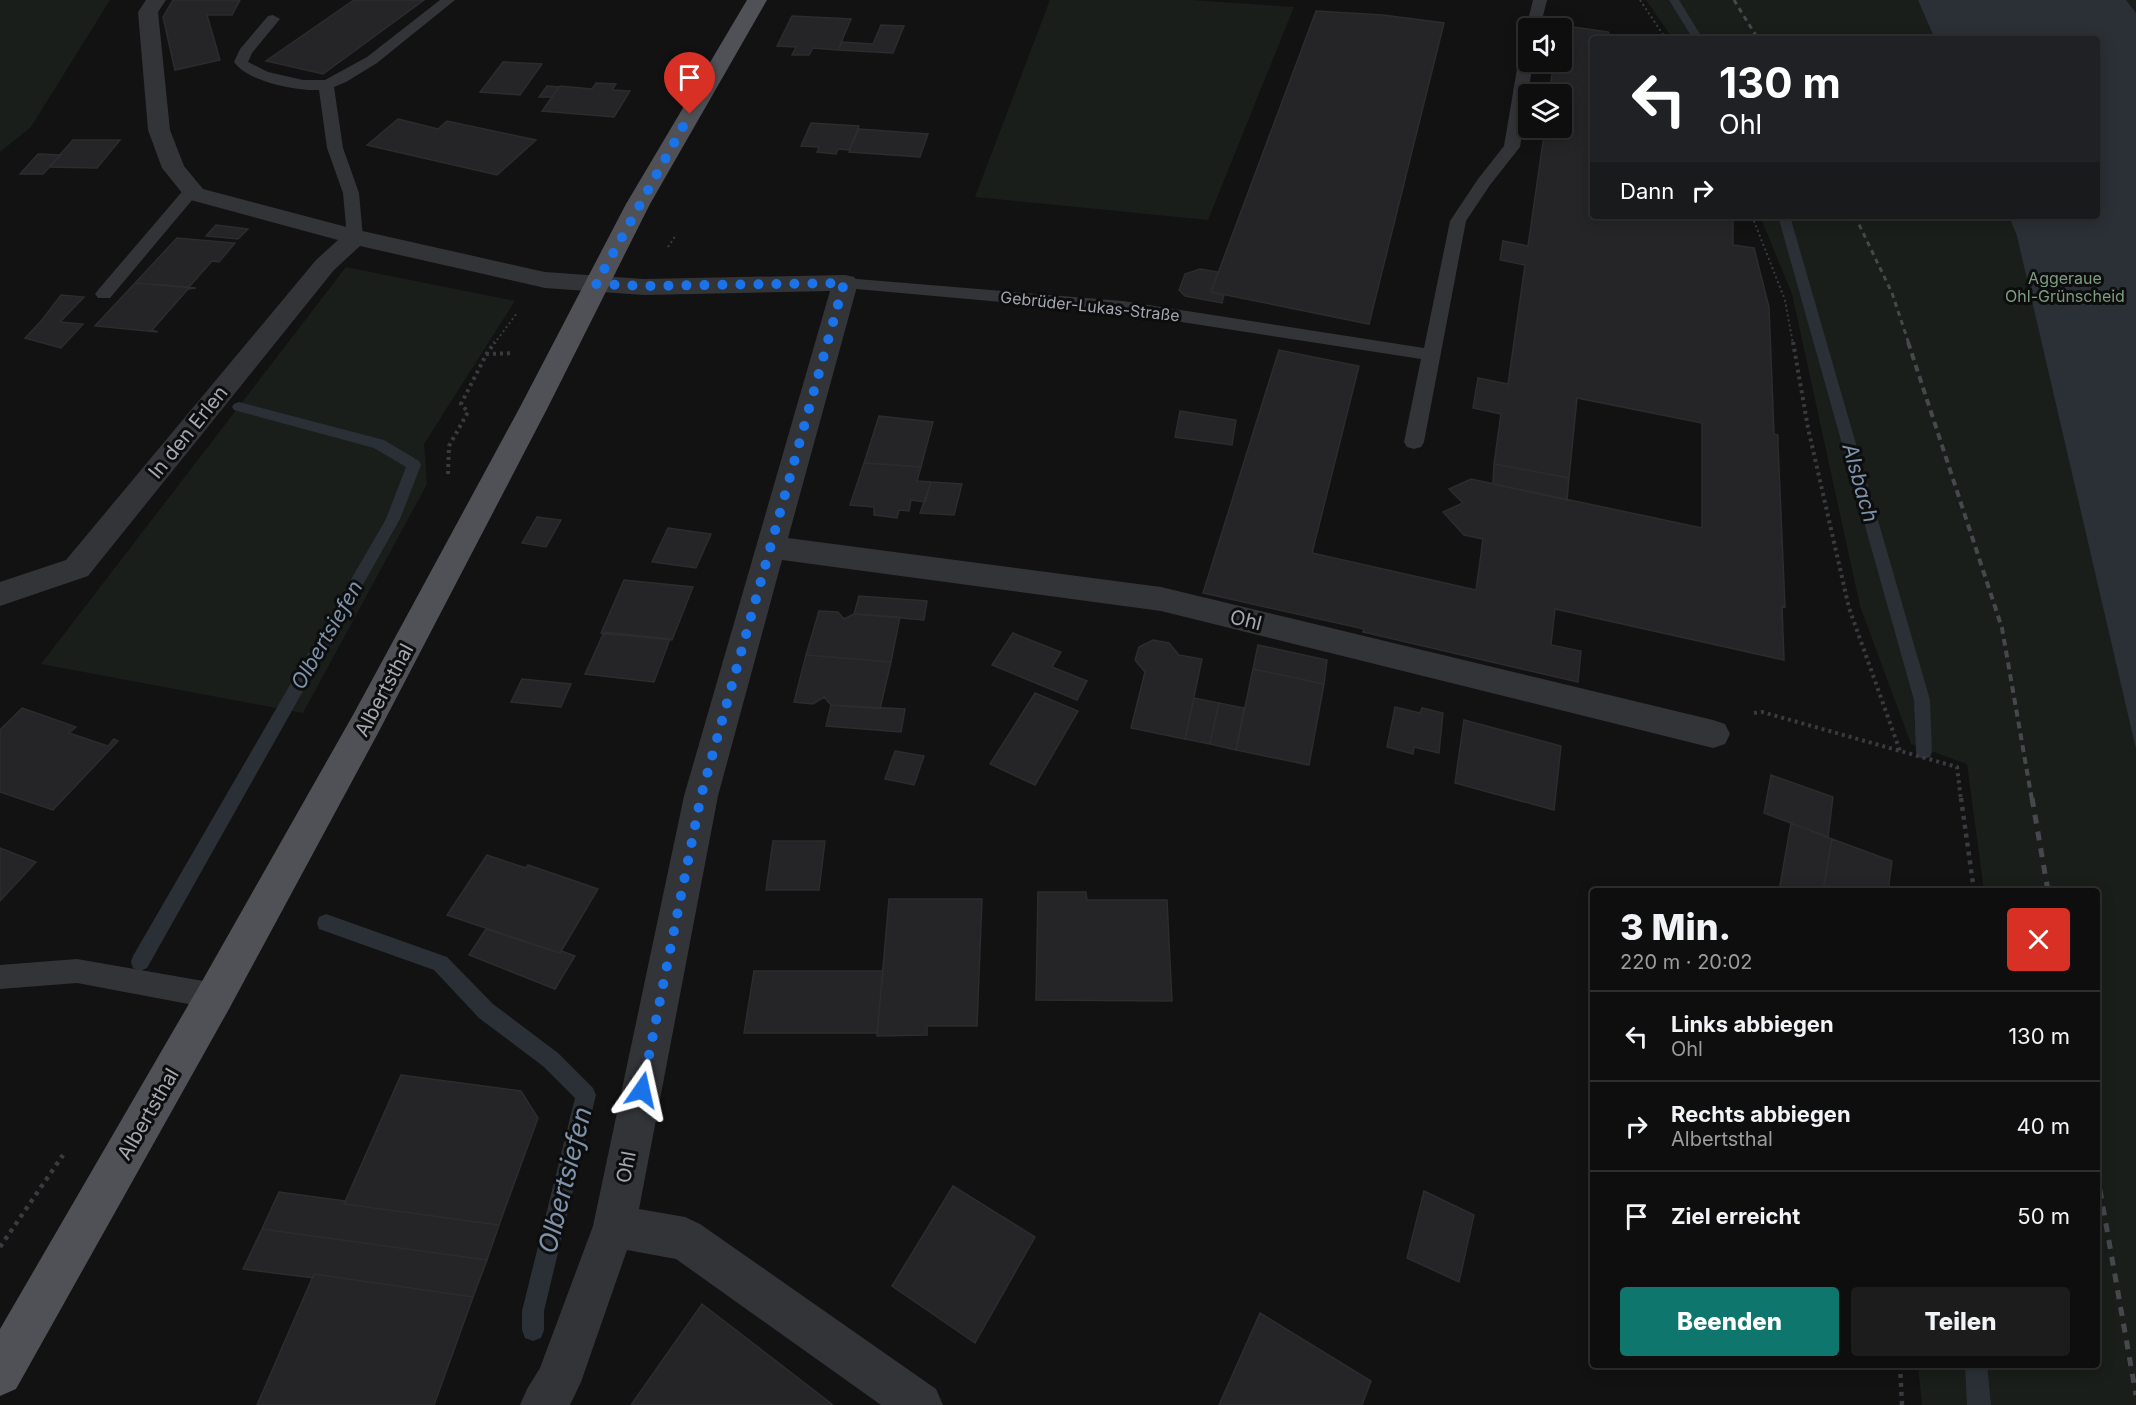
<!DOCTYPE html>
<html lang="de">
<meta charset="utf-8">
<style>
:root{--surface:#0e0e0e;--page:#1c1c1c;--text:#f1f3f6;--muted:#9b9c9e;--line:#2e2e2e;--accent:#0f766e}
body{margin:0;font-family:Inter,sans-serif;background:var(--page);color:var(--text);height:100vh;display:flex;flex-direction:column;font-size:22px;white-space:nowrap}
*{box-sizing:border-box;margin:0}
p{font-size:20px;color:var(--muted)}
.icon{flex:none;width:33px;height:33px;fill:none;stroke:currentColor;stroke-width:2;stroke-linecap:round;stroke-linejoin:round}
.map{position:relative;flex:1;overflow:hidden}
.sheet{position:absolute;left:1590px;top:888px;width:510px;height:480px;display:flex;flex-direction:column;background:var(--surface);border-radius:6px;box-shadow:0 3px 15px #0003,0 0 0 2px var(--line)}
.sheet>*{flex:none}
.top-card{position:absolute;left:1590px;top:36px;width:510px;height:183px;border-radius:6px;box-shadow:0 3px 15px #0003,0 0 0 2px var(--line);background:#202124;color:#fff;overflow:hidden}
.buttons{position:absolute;left:1518px;top:18px;display:grid;gap:12px}
.buttons a{display:grid;place-items:center;width:54px;height:54px;border-radius:6px;background:var(--surface);box-shadow:0 3px 15px #0003,0 0 0 2px var(--line);font-size:30px}
.pin{position:absolute;display:grid;place-items:center;width:51px;height:51px;color:#fff;margin:-62px -26px;border-radius:50% 50% 50% 0;rotate:-45deg;box-shadow:0 0 6px #0007}
.pin .icon{rotate:45deg}
.me{position:absolute;width:66px;margin:-33px;rotate:11deg;stroke-linejoin:round;filter:drop-shadow(0 0 4px #0008)}
.turn{display:flex;align-items:center;gap:21px;height:126px;padding:0 30px;font-size:27px}
.turn .icon{width:78px;height:78px;stroke-width:2.5}
.turn b{display:block;font-size:42px;line-height:51px}
.then{display:flex;align-items:center;height:57px;padding:0 30px;background:#0003;gap:12px;font-size:22px}
.round{display:grid;place-items:center;flex:none;width:63px;height:63px;border-radius:6px;background:var(--page)}
.head{display:flex;align-items:center;justify-content:space-between;height:102px;padding:0 30px}
h1{font-size:36px;font-weight:800;line-height:45px}
.cta{display:flex;gap:12px;margin-top:auto;padding:12px 30px}
.cta a{flex:1;height:69px;border-radius:6px;background:var(--accent);color:#fff;font-size:24px;font-weight:800;line-height:69px;text-align:center}
.cta a+a{background:var(--page);color:var(--text)}
ul{padding:0;list-style:none}
li{display:flex;align-items:center;gap:18px;height:90px;padding:0 30px;border-top:2px solid var(--line)}
li div{flex:1}
li b{display:block;font-size:22px}
li em{font-style:normal}
.map>svg:first-child{display:block}
.green{fill:#191e1a}
.water{fill:#2a3036}
.lines{fill:none;stroke-linecap:round;stroke-linejoin:round}
.stream{fill:#2a3036;fill-rule:evenodd}
.building{fill:#252527;stroke:#2c2c2f;stroke-width:1.5}
.path-far2{stroke:#393b3f;stroke-width:2;stroke-dasharray:2 3;stroke-linecap:butt}
.path-far1{stroke:#393b3f;stroke-width:4;stroke-dasharray:3 4;stroke-linecap:butt}
.path{stroke:#393b3f;stroke-width:4.5;stroke-dasharray:4 5;stroke-linecap:butt}
.lane{fill:#333438;fill-rule:evenodd}
.street{fill:#333438;fill-rule:evenodd}
.primary{fill:#505157;fill-rule:evenodd}
.rail-far2{stroke:#47484d;stroke-width:3;stroke-dasharray:5 4.5;stroke-linecap:butt}
.rail-far1{stroke:#47484d;stroke-width:4;stroke-dasharray:7 5;stroke-linecap:butt}
.rail{stroke:#47484d;stroke-width:5;stroke-dasharray:9 8;stroke-linecap:butt}
.route{stroke:#1a73e8;stroke-width:10;stroke-dasharray:0 18}
.labels{text-anchor:middle;stroke-width:6;stroke-linejoin:round;paint-order:stroke}
.far-park-label{font-size:16px;fill:#7d9c81;stroke:#0d0d0e}
.far-street-label{font-size:16px;fill:#a5a8b3;stroke:#0d0d0e}
.street-label{font-size:20px;fill:#a5a8b3;stroke:#0d0d0e}
.water-label{font-size:21px;font-style:italic;fill:#7e93ab;stroke:#0d0d0e}
.near-water-label{font-size:26px;font-style:italic;fill:#7e93ab;stroke:#0d0d0e}
</style>
<div class="map">
<svg width="2136" height="1405" viewBox="0 0 2136 1405">
<rect width="100%" height="100%" fill="#121213"/>
<path class="green" d="M 0,0 L 110,0 L 31,127 L 0,152 Z
M 1050,0 L 1192,0 L 1294,7 L 1208,220 L 975,197 Z
M 1646,0 L 2136,0 L 2136,1405 L 1922,1405 L 1918,1365 L 2097,1365 L 2097,891 L 1984,891 L 1967,764 L 1911,744 L 1860,606 L 1792,294 L 1760,216 L 2097,216 L 2097,39 L 1673,39 Z
M 346,267 L 515,301 L 424,444 L 427,484 L 303,713 L 41,664 Z"/>
<path class="water" d="M 1918,0 L 2126,0 L 2136,13 L 2136,749 L 2017,236 L 2009,216 L 2097,216 L 2097,39 L 1935,39 Z"/>
<g class="lines">
<path class="stream" d="M 1669,0 L 1679,0 L 1703,39 L 1693,39 Z
M 1778,216 L 1790,216 L 1930,700 L 1932,752 L 1930,757 L 1924,759 L 1918,757 L 1916,752 L 1914,700 Z
M 239,402 L 384,440 L 419,461 L 421,465 L 400,519 L 147,968 L 140,971 L 133,968 L 131,962 L 133,956 L 386,519 L 406,467 L 374,448 L 234,410 L 232,407 L 234,404 Z
M 326,914 L 447,957 L 493,1004 L 558,1053 L 593,1088 L 596,1095 L 544,1311 L 544,1330 L 541,1338 L 533,1341 L 525,1338 L 522,1330 L 522,1311 L 575,1098 L 544,1067 L 479,1018 L 434,970 L 319,929 L 317,923 L 319,917 Z
M 1965,1365 L 1987,1365 L 1991,1405 L 1967,1405 Z"/>
</g>
<path class="building" d="M 173,0 L 240,0 L 232,15 L 207,15 L 220,60 L 175,70 L 163,17 Z
M 354,0 L 424,0 L 323,74 L 266,61 Z
M 1316,11 L 1383,15 L 1444,23 L 1369,324 L 1211,292 Z
M 792,16 L 851,19 L 838,50 L 813,48 L 809,55 L 792,55 L 796,47 L 777,46 Z
M 881,25 L 904,26 L 893,53 L 838,50 L 842,42 L 873,44 Z
M 1559,25 L 1608,32 L 1612,39 L 1593,39 L 1593,216 L 1733,216 L 1733,245 L 1754,248 L 1769,307 L 1774,434 L 1778,435 L 1778,445 L 1785,607 L 1782,606 L 1784,660 L 1555,609 L 1551,645 L 1581,651 L 1578,682 L 1363,632 L 1364,629 L 1203,593 L 1279,350 L 1359,366 L 1312,553 L 1476,590 L 1483,539 L 1464,535 L 1443,512 L 1463,503 L 1449,489 L 1471,479 L 1702,528 L 1702,423 L 1577,398 L 1569,478 L 1494,464 L 1501,414 L 1473,408 L 1478,378 L 1508,384 L 1525,265 L 1500,260 L 1503,241 L 1528,246 L 1545,128 L 1562,128 L 1562,94 L 1549,94 L 1554,62 L 1562,62 L 1562,28 L 1558,28 Z
M 503,62 L 542,64 L 520,95 L 480,92 Z
M 596,83 L 616,84 L 612,90 L 630,91 L 614,117 L 542,111 L 560,86 L 592,89 Z
M 547,86 L 559,87 L 552,97 L 539,97 Z
M 398,119 L 438,129 L 447,121 L 536,140 L 497,175 L 367,145 Z
M 811,123 L 859,126 L 849,150 L 838,149 L 836,154 L 817,152 L 819,147 L 801,146 Z
M 859,129 L 928,134 L 920,157 L 849,152 Z
M 73,140 L 120,140 L 97,168 L 49,167 Z
M 38,154 L 61,155 L 43,174 L 20,174 Z
M 216,225 L 248,229 L 238,239 L 206,236 Z
M 177,238 L 235,243 L 219,262 L 212,261 L 189,287 L 135,283 Z
M 1200,269 L 1218,272 L 1211,292 L 1224,295 L 1222,303 L 1185,296 L 1179,290 L 1185,274 Z
M 135,283 L 181,287 L 196,288 L 188,289 L 152,330 L 158,332 L 95,326 Z
M 61,295 L 84,297 L 60,322 L 83,324 L 61,348 L 25,338 L 42,320 Z
M 1180,411 L 1236,420 L 1232,445 L 1175,437 Z
M 879,416 L 933,422 L 921,467 L 864,463 Z
M 864,463 L 921,467 L 917,481 L 931,482 L 925,502 L 911,500 L 909,511 L 899,510 L 897,518 L 874,515 L 874,507 L 850,505 Z
M 1494,464 L 1569,478 L 1567,500 L 1493,484 Z
M 931,482 L 962,484 L 954,515 L 920,513 Z
M 537,517 L 561,520 L 546,547 L 522,543 Z
M 668,528 L 711,534 L 696,568 L 652,562 Z
M 624,580 L 693,587 L 672,640 L 601,633 Z
M 859,596 L 927,601 L 924,620 L 854,614 Z
M 819,611 L 838,612 L 844,619 L 854,614 L 900,617 L 891,662 L 806,655 Z
M 604,632 L 670,639 L 654,682 L 585,674 Z
M 1013,633 L 1061,652 L 1052,667 L 1087,681 L 1077,700 L 992,665 Z
M 1153,640 L 1169,643 L 1179,655 L 1202,659 L 1185,739 L 1131,728 L 1145,672 L 1135,660 L 1139,647 Z
M 1258,645 L 1327,660 L 1324,684 L 1253,669 Z
M 806,655 L 891,662 L 880,709 L 831,705 L 824,697 L 813,704 L 794,702 Z
M 1253,669 L 1324,684 L 1309,765 L 1236,750 Z
M 522,679 L 571,684 L 561,707 L 511,702 Z
M 1035,693 L 1078,711 L 1035,785 L 990,764 Z
M 1194,698 L 1219,703 L 1210,744 L 1185,739 Z
M 1219,703 L 1244,708 L 1236,750 L 1210,744 Z
M 831,705 L 905,709 L 901,732 L 826,726 Z
M 1395,707 L 1420,713 L 1422,708 L 1443,713 L 1439,753 L 1414,747 L 1413,754 L 1387,747 Z
M 22,708 L 76,727 L 69,733 L 108,746 L 114,739 L 118,741 L 53,810 L 0,792 L 0,730 Z
M 1464,720 L 1561,746 L 1554,810 L 1455,783 Z
M 895,751 L 924,756 L 914,785 L 885,779 Z
M 1771,775 L 1833,797 L 1828,837 L 1764,813 Z
M 1791,823 L 1832,839 L 1823,891 L 1779,891 Z
M 1832,839 L 1892,861 L 1888,891 L 1823,891 Z
M 773,841 L 825,841 L 819,890 L 766,890 Z
M 0,848 L 36,862 L 0,901 Z
M 487,855 L 526,868 L 528,865 L 598,889 L 560,953 L 447,915 Z
M 1038,892 L 1086,892 L 1087,900 L 1167,900 L 1172,1001 L 1036,1000 Z
M 889,899 L 982,899 L 977,1026 L 927,1026 L 927,1035 L 877,1036 Z
M 486,929 L 560,953 L 561,951 L 575,956 L 555,989 L 469,955 Z
M 754,971 L 883,971 L 877,1033 L 744,1033 Z
M 401,1075 L 521,1091 L 538,1118 L 499,1225 L 344,1204 Z
M 953,1186 L 1035,1237 L 975,1343 L 892,1286 Z
M 1424,1191 L 1474,1215 L 1459,1282 L 1407,1258 Z
M 279,1192 L 346,1201 L 344,1204 L 499,1225 L 487,1260 L 262,1229 Z
M 262,1229 L 487,1260 L 473,1297 L 314,1274 L 313,1278 L 243,1269 Z
M 314,1274 L 473,1297 L 434,1405 L 257,1405 Z
M 702,1304 L 833,1405 L 631,1405 Z
M 1260,1313 L 1371,1381 L 1362,1405 L 1219,1405 Z"/>
<g class="lines">
<path class="path-far2" d="M 1640,0 L 1666,39
M 1752,216 L 1785,300 L 1793,344
M 668,247 L 676,235
M 494,344 L 517,313"/>
<path class="path-far1" d="M 1793,342 L 1808,428 L 1849,608 L 1900,751
M 486,354 L 514,353
M 448,474 L 449,446 L 468,412 L 461,404 L 486,355 L 495,342
M 1754,713 L 1762,712 L 1957,767 L 1961,800"/>
<path class="path" d="M 1961,798 L 1974,891
M 0,1247 L 63,1155
M 1900,1365 L 1902,1405"/>
<path class="lane" d="M 440,0 L 455,0 L 377,63 L 346,82 L 334,87 L 343,148 L 359,193 L 363,237 L 361,241 L 349,241 L 347,237 L 343,193 L 327,148 L 319,90 C 296,91 248,82 234,62 L 240,49 L 268,16 L 273,15 L 280,19 L 252,53 L 248,62 L 268,72 L 303,80 L 325,80 L 367,57 Z
M 1533,0 L 1547,0 L 1540,28 L 1528,28 L 1528,31 L 1526,28 Z
M 1528,41 L 1528,62 L 1533,62 L 1520,147 L 1490,185 L 1466,221 L 1424,442 L 1421,447 L 1414,449 L 1407,447 L 1404,442 L 1421,359 L 1123,313 L 845,288 L 839,287 L 836,283 L 839,279 L 845,278 L 1123,301 L 1424,348 L 1450,221 L 1478,179 L 1504,146 L 1521,45 Z
M 192,185 L 200,190 L 198,193 L 110,298 L 98,298 L 95,294 L 98,290 L 186,187 Z
M 77,959 L 215,983 L 224,987 L 228,996 L 224,1005 L 215,1009 L 77,983 L 0,989 L 0,965 Z"/>
<path class="street" d="M 146,0 L 166,0 L 158,12 L 170,130 L 184,166 L 203,189 L 358,230 L 545,272 L 644,279 L 845,275 L 854,277 L 858,283 L 788,538 L 1161,587 L 1713,720 L 1725,724 L 1730,734 L 1725,744 L 1713,748 L 1161,611 L 782,560 L 718,796 L 639,1209 L 685,1217 L 700,1224 L 936,1389 L 943,1405 L 881,1405 L 676,1259 L 627,1250 L 581,1382 L 570,1405 L 520,1405 L 527,1389 L 540,1368 L 593,1226 L 684,796 L 830,291 L 644,295 L 545,288 L 360,246 L 334,270 L 88,576 L 0,606 L 0,582 L 66,560 L 316,260 L 338,240 L 187,199 L 162,168 L 148,130 L 138,12 Z"/>
<path class="primary" d="M 747,0 L 767,0 L 650,204 L 547,409 L 377,735 L 229,1009 L 16,1389 L 0,1396 L 0,1329 L 201,983 L 353,715 L 519,409 L 626,204 Z"/>
<path class="rail-far2" d="M 1734,0 L 1758,39
M 1855,216 L 1892,293 L 1909,344"/>
<path class="rail-far1" d="M 1908,342 L 2002,628 L 2032,800"/>
<path class="rail" d="M 2032,798 L 2048,891
M 2097,1173 L 2136,1395"/>
</g>
<g class="lines">
<path class="route" d="M 642,1090 L 701,796 L 844,283 L 644,286 L 596,284 L 690,114"/>
</g>
<g class="labels">
<g class="far-park-label">
<text x="2065" y="284">Aggeraue<tspan x="2065" dy="18">Ohl-Grünscheid</tspan></text>
</g>
<g class="far-street-label">
<text transform="translate(1090 306) rotate(6)" y="6">Gebrüder-Lukas-Straße</text>
</g>
<g class="street-label">
<text transform="translate(188 432) rotate(-51)" y="7">In den Erlen</text>
<text transform="translate(1246 620) rotate(14)" y="7">Ohl</text>
<text transform="translate(384 690) rotate(-62)" y="7">Albertsthal</text>
<text transform="translate(148 1114) rotate(-60)" y="7">Albertsthal</text>
<text transform="translate(626 1167) rotate(-79)" y="7">Ohl</text>
</g>
<g class="water-label">
<text transform="translate(1860 483) rotate(74)" y="7">Alsbach</text>
<text transform="translate(327 635) rotate(-60)" y="7">Olbertsiefen</text>
</g>
<g class="near-water-label">
<text transform="translate(565 1180) rotate(-76)" y="9">Olbertsiefen</text>
</g>
</g>
</svg>
<div class="buttons">
<a><svg class="icon" aria-label="sound" viewBox="0 0 24 24"><path d="M4 9h4l5-4v14l-5-4H4zM17 9q2 3 0 6"/></svg></a>
<a><svg class="icon" aria-label="layers" viewBox="0 0 24 24"><path d="M12 4l9 5-9 5-9-5zM3 14l9 5 9-5"/></svg></a>
</div>
<div class="pin" style="left:690px;top:114px;background:#d93025"><svg class="icon" aria-label="arrive" viewBox="0 0 24 24"><path d="M6 21V4h12l-3 4 3 4H6"/></svg></div>
<svg class="me" style="left:642px;top:1090px" viewBox="-20 -20 40 40"><path d="M0-17L14 15 0 8-14 15z" fill="#1a73e8" stroke="#fff" stroke-width="4"/></svg>
<div class="top-card">
<div class="turn"><svg class="icon" aria-label="left" viewBox="0 0 24 24"><path d="M17 20v-9H6M10 6l-5 5 5 5"/></svg><div><b>130 m</b>Ohl</div></div>
<div class="then">Dann<svg class="icon" aria-label="right" viewBox="0 0 24 24"><path d="M7 20v-9h11M14 6l5 5-5 5"/></svg></div>
</div>
<section class="sheet">
<div class="head"><div><h1>3 Min.</h1><p>220 m · 20:02</p></div><a class="round" style="background:#d93025;color:#fff"><svg class="icon" aria-label="close" viewBox="0 0 24 24"><path d="M6 6l12 12M18 6L6 18"/></svg></a></div>
<ul>
<li><svg class="icon" aria-label="left" viewBox="0 0 24 24"><path d="M17 20v-9H6M10 6l-5 5 5 5"/></svg><div><b>Links abbiegen</b><p>Ohl</p></div><em>130 m</em></li>
<li><svg class="icon" aria-label="right" viewBox="0 0 24 24"><path d="M7 20v-9h11M14 6l5 5-5 5"/></svg><div><b>Rechts abbiegen</b><p>Albertsthal</p></div><em>40 m</em></li>
<li><svg class="icon" aria-label="arrive" viewBox="0 0 24 24"><path d="M6 21V4h12l-3 4 3 4H6"/></svg><div><b>Ziel erreicht</b></div><em>50 m</em></li>
</ul>
<div class="cta"><a>Beenden</a><a>Teilen</a></div>
</section>
</div>
